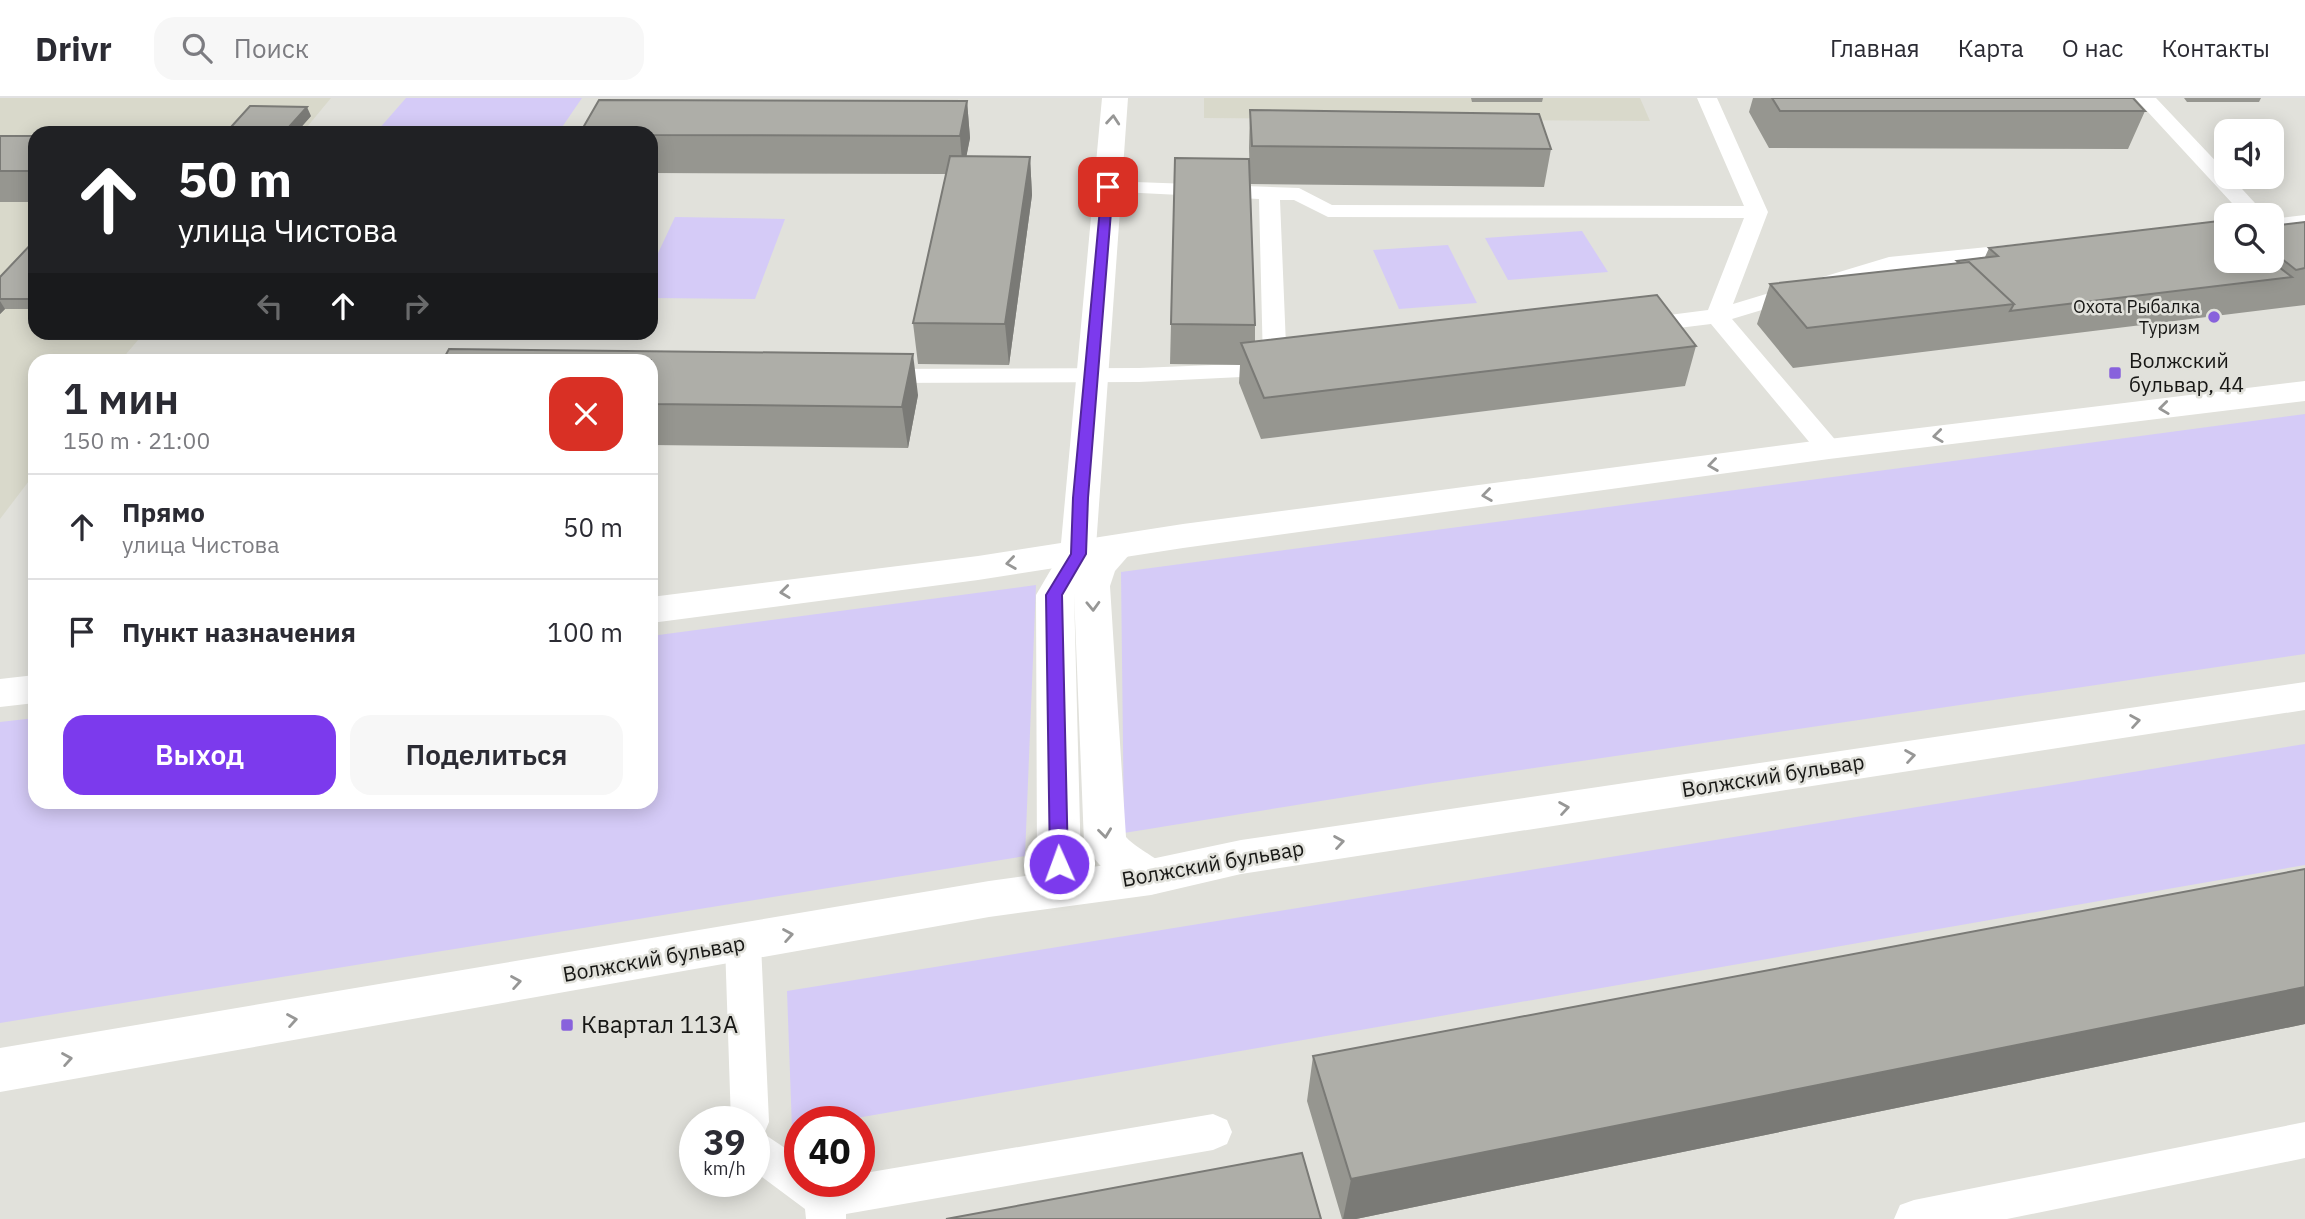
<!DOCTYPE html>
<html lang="ru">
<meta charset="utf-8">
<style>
:root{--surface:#fff;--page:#f7f7f7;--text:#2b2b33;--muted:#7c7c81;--line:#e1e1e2;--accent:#7c3aed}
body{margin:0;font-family:"IBM Plex Sans",sans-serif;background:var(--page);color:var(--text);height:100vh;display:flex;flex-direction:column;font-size:26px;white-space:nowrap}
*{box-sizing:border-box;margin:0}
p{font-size:23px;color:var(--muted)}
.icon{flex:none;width:38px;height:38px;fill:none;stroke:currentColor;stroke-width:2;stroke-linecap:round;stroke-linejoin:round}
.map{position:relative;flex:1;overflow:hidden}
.panel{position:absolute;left:28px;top:256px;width:630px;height:455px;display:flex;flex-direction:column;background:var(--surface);border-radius:21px;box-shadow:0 4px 18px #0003}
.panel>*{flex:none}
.guide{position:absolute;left:28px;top:28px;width:630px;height:214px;border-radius:21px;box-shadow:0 4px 18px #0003;background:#202124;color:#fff;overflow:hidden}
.fabs{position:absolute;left:2214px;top:21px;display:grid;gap:14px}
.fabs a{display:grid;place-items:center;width:70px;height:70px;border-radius:14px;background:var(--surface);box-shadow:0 4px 18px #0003;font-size:35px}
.speed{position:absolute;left:679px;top:1008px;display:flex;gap:14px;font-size:35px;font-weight:700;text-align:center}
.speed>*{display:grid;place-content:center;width:91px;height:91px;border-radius:50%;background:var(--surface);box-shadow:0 4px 18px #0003;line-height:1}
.speed small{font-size:18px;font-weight:400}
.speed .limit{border:10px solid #d22;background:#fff;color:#111}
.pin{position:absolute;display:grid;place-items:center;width:60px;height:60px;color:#fff;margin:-30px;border-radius:14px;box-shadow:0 4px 10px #0006}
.me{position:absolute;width:77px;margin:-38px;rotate:358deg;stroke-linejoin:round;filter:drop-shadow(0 0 5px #0008)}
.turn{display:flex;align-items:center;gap:24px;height:147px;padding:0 35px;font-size:32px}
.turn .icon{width:91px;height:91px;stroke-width:2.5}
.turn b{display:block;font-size:49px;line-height:60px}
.lanes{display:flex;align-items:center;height:66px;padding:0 35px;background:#0003;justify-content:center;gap:35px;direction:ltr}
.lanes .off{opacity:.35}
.round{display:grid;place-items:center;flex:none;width:74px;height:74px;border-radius:21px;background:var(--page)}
.head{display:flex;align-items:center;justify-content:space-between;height:119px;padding:0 35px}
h1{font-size:42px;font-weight:600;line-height:52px}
.action{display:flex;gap:14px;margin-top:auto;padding:14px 35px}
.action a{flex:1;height:80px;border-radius:21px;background:var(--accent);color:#fff;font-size:28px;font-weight:600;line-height:80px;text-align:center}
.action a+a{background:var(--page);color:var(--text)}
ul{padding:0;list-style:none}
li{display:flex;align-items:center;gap:21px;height:105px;padding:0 35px;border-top:2px solid var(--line)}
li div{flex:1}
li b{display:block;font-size:26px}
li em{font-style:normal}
header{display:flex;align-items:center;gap:42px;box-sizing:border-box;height:98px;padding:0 35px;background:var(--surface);border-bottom:2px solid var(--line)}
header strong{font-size:33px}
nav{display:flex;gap:38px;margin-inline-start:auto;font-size:24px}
.search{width:490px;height:63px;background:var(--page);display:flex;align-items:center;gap:18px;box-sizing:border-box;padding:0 24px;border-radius:21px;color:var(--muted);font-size:26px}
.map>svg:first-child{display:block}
.built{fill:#d9d9cb}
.green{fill:#d5cbf7}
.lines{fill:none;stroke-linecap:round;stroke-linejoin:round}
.service{fill:#fff;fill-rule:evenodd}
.tertiary{fill:#fff;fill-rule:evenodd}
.secondary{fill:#fff;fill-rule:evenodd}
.wall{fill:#969690}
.shaded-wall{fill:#7a7a76}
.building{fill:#aeaea8;stroke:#7a7a76;stroke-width:2}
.oneway{stroke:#979796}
.route{fill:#7c3aed;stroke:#51269a;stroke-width:2}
.poi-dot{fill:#8862dc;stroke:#e1e1db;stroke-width:2.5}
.labels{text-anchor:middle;stroke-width:5;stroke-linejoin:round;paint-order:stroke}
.far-poi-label{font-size:18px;fill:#171715;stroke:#e1e1db;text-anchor:end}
.poi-label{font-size:21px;fill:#171715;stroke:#e1e1db;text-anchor:start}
.street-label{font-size:21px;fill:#171715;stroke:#e1e1db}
.near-poi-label{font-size:24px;fill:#171715;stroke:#e1e1db;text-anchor:start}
</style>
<header>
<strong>Drivr</strong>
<div class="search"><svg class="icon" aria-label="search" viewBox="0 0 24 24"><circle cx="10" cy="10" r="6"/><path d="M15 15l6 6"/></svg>Поиск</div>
<nav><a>Главная</a><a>Карта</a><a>О нас</a><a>Контакты</a></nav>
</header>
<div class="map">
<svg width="2305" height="1121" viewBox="0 0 2305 1121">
<rect width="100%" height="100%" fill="#e1e1db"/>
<path class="built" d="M 0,0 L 331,0 L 302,35 L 35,35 L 35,234 L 144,235 L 121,262 L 35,262 L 35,375 L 0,421 Z
M 1204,0 L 1640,0 L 1650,23 L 1204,20 Z"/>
<path class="green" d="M 406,0 L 582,0 L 558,35 L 378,32 Z
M 675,119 L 785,121 L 755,201 L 651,200 L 651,170 Z
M 1582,133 L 1608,174 L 1508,182 L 1485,140 Z
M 1448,147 L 1477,205 L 1399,211 L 1373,152 Z
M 2305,316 L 2305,556 L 1426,686 L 1124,735 L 1121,474 Z
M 1036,487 L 1025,758 L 0,925 L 0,624 L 35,620 L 35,704 L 651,704 L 651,538 Z
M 2305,646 L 2305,767 L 834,1024 L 800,1024 L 800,1030 L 792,1031 L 787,893 Z"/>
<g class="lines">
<path class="service" d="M 1697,0 L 1717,0 L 1768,114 L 1733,206 L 1889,159 L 2027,145 L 2035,147 L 2038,152 L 2035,157 L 2027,159 L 1891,173 L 1732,221 L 1838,345 L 1842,351 L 1838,357 L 1829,359 L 1820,357 L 1711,226 L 1638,235 L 1630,233 L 1626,228 L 1630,223 L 1638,221 L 1708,212 L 1744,120 L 1328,119 L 1294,102 L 1280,102 L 1287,272 L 1284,277 L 1139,284 L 875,285 L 866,283 L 863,278 L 866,273 L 875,271 L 1139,270 L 1263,265 L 1259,101 L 1101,93 L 1098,89 L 1101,85 L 1108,83 L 1299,90 L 1332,107 L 1744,108 Z
M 2135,0 L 2156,0 L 2226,74 L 2226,79 L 2231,79 L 2266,117 L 2243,117 Z
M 2305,117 L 2305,129 L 2272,133 L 2272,121 Z
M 743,831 L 755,836 L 761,846 L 769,1024 L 764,1036 L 800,1060 L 800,1083 L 859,1083 L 859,1076 L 1213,1016 L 1227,1022 L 1232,1034 L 1227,1046 L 1213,1052 L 846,1116 L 846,1121 L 806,1121 L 805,1111 L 754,1073 L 754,1024 L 731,1024 L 725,846 L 731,836 Z
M 2305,1024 L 2305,1060 L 2007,1121 L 1894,1121 L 1900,1107 L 1914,1102 Z"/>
<path class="tertiary" d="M 1102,0 L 1128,0 L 1096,449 C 1108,438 1116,437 1131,441 L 1136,449 L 1115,473 L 1110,488 L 1126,739 C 1141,755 1163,760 1173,779 L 1166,791 C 1162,793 1155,797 1150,796 C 1124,795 1095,766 1084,745 L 1074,495 L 1081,766 L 1062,805 L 1046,810 L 1030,805 L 1024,792 L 1037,766 L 1036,497 L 1060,456 Z"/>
<path class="secondary" d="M 2305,283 L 2305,303 L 1829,361 L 1183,450 L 978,482 L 651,525 L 651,499 L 978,458 L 1183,426 L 1829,341 Z
M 35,577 L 35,605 L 0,609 L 0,581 Z
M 2305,584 L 2305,612 L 1241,776 L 1151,797 L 989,819 L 0,994 L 0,950 L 989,783 L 1151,761 L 1241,742 Z"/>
</g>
<path class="wall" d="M 1471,0 L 1543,0 L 1542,4 L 1472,4 Z
M 1753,0 L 2133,0 L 2145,13 L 2128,51 L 1769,50 L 1749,14 Z
M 2184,0 L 2261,0 L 2259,4 L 2187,4 Z
M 967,3 L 970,40 L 966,59 L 1030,59 L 1032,97 L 1009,267 L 918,266 L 913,225 L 946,76 L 651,75 L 651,35 Z
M 1250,12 L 1551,51 L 1544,89 L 1250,86 L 1249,50 Z
M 311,18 L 296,35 L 234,35 L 231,29 Z
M 0,38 L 35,38 L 35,104 L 0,104 Z
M 2305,124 L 2305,207 L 1793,270 L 1757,226 L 1770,186 L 1956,165 L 1957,163 L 1985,159 L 1989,150 L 2272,163 L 2272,128 Z
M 35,142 L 35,211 L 5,211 L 0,216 L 0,179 Z
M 1171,226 L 1255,227 L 1255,243 L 1696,248 L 1685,288 L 1261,341 L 1239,285 L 1240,267 L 1170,266 Z
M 651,262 L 918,297 L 908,350 L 651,347 Z
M 2305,771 L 2305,926 L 1356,1121 L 1342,1121 L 1307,1003 L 1313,958 Z"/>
<path class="shaded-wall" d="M 967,3 L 970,40 L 963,76 L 960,38 Z
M 307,9 L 311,18 L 296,35 L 291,35 L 289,29 Z
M 1030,59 L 1032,97 L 1009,267 L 1005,226 Z
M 0,203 L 5,211 L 0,216 Z
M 913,256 L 918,297 L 908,350 L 902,309 Z
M 2305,889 L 2305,926 L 1356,1121 L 1343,1121 L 1351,1081 Z"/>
<path class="building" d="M 1772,0 L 2133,0 L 2145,13 L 1780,13 Z
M 599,2 L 967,3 L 960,38 L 651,37 L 651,35 L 580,35 Z
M 250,8 L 307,9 L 289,29 L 231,29 Z
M 1250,12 L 1539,16 L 1551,51 L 1252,48 Z
M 0,38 L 35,38 L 35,73 L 0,73 Z
M 950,58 L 1030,59 L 1005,226 L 913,225 Z
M 1175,60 L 1249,61 L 1255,227 L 1171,226 Z
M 2219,123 L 2226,129 L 2226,163 L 2271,163 L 2292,179 L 2010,213 L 2014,206 L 1969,164 L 1960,165 L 1957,163 L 1998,158 L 1989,150 Z
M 2305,124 L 2305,170 L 2296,172 L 2272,153 L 2272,128 Z
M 35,142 L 35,201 L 0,201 L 0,179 Z
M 1969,164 L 2014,206 L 1807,230 L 1770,186 Z
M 1657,197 L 1696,248 L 1264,300 L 1241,245 Z
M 449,251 L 913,256 L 902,309 L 651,306 L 651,262 L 443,262 Z
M 2305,771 L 2305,889 L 1351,1081 L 1313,958 Z
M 1302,1055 L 1321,1121 L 946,1121 Z"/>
<defs><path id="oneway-chevron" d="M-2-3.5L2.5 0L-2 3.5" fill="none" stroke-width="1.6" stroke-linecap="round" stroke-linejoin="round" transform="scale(1.75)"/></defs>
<g class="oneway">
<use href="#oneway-chevron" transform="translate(1113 22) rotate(-85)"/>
<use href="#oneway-chevron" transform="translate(2164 310) rotate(173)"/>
<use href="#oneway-chevron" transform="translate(1938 338) rotate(173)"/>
<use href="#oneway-chevron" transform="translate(1713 367) rotate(172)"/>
<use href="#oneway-chevron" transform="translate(1487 397) rotate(172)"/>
<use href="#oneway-chevron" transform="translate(1011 465) rotate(172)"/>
<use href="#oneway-chevron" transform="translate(785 494) rotate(173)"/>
<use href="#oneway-chevron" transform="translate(1093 508) rotate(88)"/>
<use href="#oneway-chevron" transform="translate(2135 623) rotate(-9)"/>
<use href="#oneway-chevron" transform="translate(1910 658) rotate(-9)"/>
<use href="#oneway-chevron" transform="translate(1564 710) rotate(-9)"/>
<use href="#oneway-chevron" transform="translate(1105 735) rotate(83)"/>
<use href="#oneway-chevron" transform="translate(1339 744) rotate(-9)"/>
<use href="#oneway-chevron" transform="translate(788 837) rotate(-10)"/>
<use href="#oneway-chevron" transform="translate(516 884) rotate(-10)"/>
<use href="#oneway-chevron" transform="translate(292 922) rotate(-10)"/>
<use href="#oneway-chevron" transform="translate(67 961) rotate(-10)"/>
</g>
<path class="route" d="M 1108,86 L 1113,89 L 1088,400 L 1086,456 L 1062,497 L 1068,766 L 1065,771 L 1059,773 L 1052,771 L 1050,766 L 1046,497 L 1071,456 L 1073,400 L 1102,89 Z"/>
<g class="poi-dot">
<circle cx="2214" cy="219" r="7"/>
<rect x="2108" y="268" width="14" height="14" rx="3.5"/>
<rect x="560" y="920" width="14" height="14" rx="3.5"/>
</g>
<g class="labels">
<g class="far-poi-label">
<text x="2200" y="215">Охота Рыбалка<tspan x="2200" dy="21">Туризм</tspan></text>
</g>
<g class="poi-label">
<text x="2129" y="270">Волжский<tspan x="2129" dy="24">бульвар, 44</tspan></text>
</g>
<g class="street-label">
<text transform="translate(1773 678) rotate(-9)" y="7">Волжский бульвар</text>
<text transform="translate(1213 766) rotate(-10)" y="7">Волжский бульвар</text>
<text transform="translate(654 861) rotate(-10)" y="7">Волжский бульвар</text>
</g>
<g class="near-poi-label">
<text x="581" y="935">Квартал 113А</text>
</g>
</g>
</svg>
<div class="fabs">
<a><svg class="icon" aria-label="sound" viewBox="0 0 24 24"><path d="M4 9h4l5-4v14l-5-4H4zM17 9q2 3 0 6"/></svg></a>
<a><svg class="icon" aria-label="search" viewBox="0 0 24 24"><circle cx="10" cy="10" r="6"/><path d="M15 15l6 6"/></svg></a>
</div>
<div class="speed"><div>39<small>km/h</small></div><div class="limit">40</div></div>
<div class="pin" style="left:1108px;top:89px;background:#d93025"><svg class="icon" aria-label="arrive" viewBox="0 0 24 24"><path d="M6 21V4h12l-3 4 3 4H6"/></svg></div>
<svg class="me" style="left:1059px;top:766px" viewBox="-20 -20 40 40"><circle r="17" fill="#7c3aed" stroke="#fff" stroke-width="3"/><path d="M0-11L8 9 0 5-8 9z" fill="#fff"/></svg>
<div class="guide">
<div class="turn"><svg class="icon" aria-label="ahead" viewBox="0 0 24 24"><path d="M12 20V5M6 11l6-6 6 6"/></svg><div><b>50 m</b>улица Чистова</div></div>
<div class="lanes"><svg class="icon off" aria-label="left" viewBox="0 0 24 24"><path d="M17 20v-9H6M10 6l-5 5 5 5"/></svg><svg class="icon" aria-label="ahead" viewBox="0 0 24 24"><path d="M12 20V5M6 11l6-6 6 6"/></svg><svg class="icon off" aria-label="right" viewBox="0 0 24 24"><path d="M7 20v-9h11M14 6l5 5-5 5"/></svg></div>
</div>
<section class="panel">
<div class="head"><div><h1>1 мин</h1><p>150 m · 21:00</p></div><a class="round" style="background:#d93025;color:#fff"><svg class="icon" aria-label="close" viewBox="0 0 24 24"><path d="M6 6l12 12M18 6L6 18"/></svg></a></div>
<ul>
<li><svg class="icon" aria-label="ahead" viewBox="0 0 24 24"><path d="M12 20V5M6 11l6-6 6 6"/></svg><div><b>Прямо</b><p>улица Чистова</p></div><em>50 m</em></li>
<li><svg class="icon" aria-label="arrive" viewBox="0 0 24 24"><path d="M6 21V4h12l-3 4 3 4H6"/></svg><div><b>Пункт назначения</b></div><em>100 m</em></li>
</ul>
<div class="action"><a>Выход</a><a>Поделиться</a></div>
</section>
</div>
